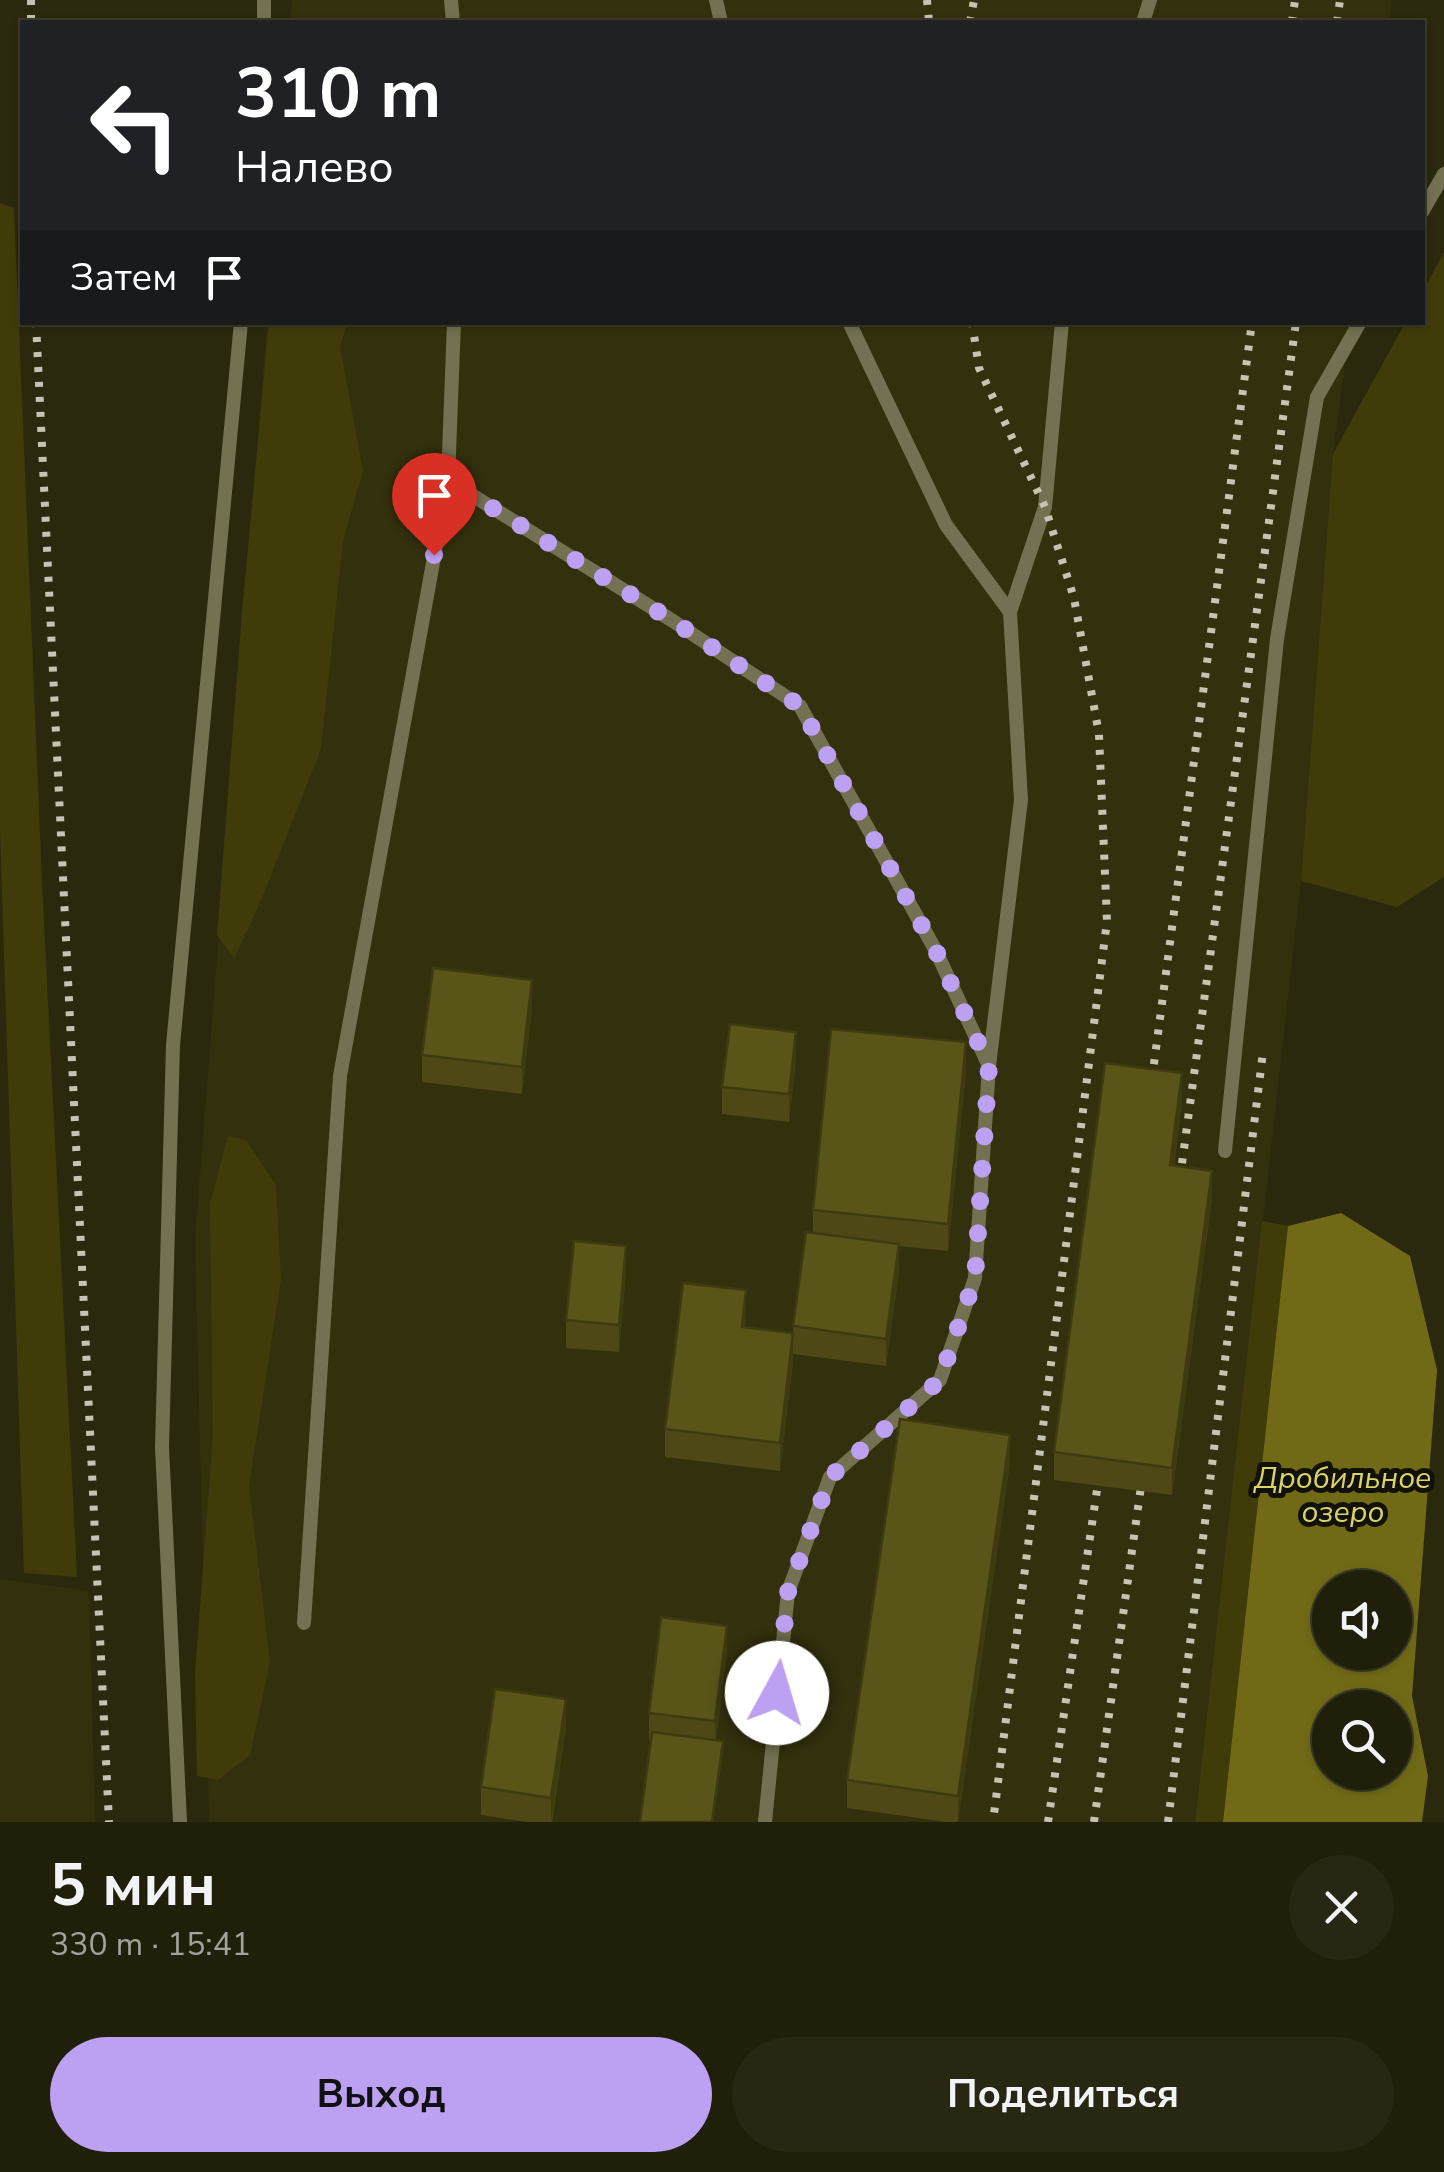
<!DOCTYPE html>
<html lang="ru">
<meta charset="utf-8">
<style>
:root{--surface:#201f0a;--page:#282713;--text:#f1f3f6;--muted:#a2a29c;--line:#3d3d2b;--accent:#bca0f2}
body{margin:0;font-family:"Nunito Sans",sans-serif;background:var(--page);color:var(--text);height:100vh;display:flex;flex-direction:column;font-size:38px;white-space:nowrap}
*{box-sizing:border-box;margin:0}
p{font-size:32px;color:var(--muted)}
.icon{flex:none;width:55px;height:55px;fill:none;stroke:currentColor;stroke-width:2;stroke-linecap:round;stroke-linejoin:round}
.map{position:relative;height:1822px;overflow:hidden}
.panel{display:flex;flex-direction:column;background:var(--surface);flex:1}
.panel>*{flex:none}
.top-card{position:absolute;left:20px;top:20px;width:1405px;height:305px;border-radius:0px;box-shadow:0 2px 8px #0004,0 0 0 2px var(--line);background:#202124;color:#fff;overflow:hidden}
.tools{position:absolute;left:1312px;top:1570px;display:grid;gap:20px}
.tools a{display:grid;place-items:center;width:100px;height:100px;border-radius:50%;background:var(--surface);box-shadow:0 2px 8px #0004,0 0 0 2px var(--line);font-size:50px}
.pin{position:absolute;display:grid;place-items:center;width:85px;height:85px;color:#fff;margin:-102px -42px;border-radius:50% 50% 50% 0;rotate:-45deg;box-shadow:0 0 10px #0007}
.pin .icon{rotate:45deg}
.me{position:absolute;width:110px;margin:-55px;rotate:6deg;stroke-linejoin:round;filter:drop-shadow(0 0 8px #0008)}
.turn{display:flex;align-items:center;gap:35px;height:210px;padding:0 50px;font-size:45px}
.turn .icon{width:130px;height:130px;stroke-width:2.5}
.turn b{display:block;font-size:70px;line-height:85px}
.then{display:flex;align-items:center;height:95px;padding:0 50px;background:#0003;gap:20px;font-size:38px}
.round{display:grid;place-items:center;flex:none;width:105px;height:105px;border-radius:52px;background:var(--page)}
.overview{display:flex;align-items:center;justify-content:space-between;height:170px;padding:0 50px}
h1{font-size:60px;font-weight:700;line-height:75px}
.cta{display:flex;gap:20px;margin-top:auto;padding:20px 50px}
.cta a{flex:1;height:115px;border-radius:60px;background:var(--accent);color:#111;font-size:40px;font-weight:700;line-height:115px;text-align:center}
.cta a+a{background:var(--page);color:var(--text)}
.map>svg:first-child{display:block}
.built{fill:#33300d}
.green{fill:#3f3c0a}
.water{fill:#706a17;fill-rule:evenodd}
.lines{fill:none;stroke-linecap:round;stroke-linejoin:round}
.service{stroke:#737152;stroke-width:14}
.rail{stroke:#c5c4b3;stroke-width:8;stroke-dasharray:5 10;stroke-linecap:butt}
.wall{fill:#4d4815}
.shaded-wall{fill:#3e3b11}
.building{fill:#595418;stroke:#3e3b11;stroke-width:2.5}
.route{stroke:#bca0f2;stroke-width:18;stroke-dasharray:0 32.4}
.labels{text-anchor:middle;stroke-width:10;stroke-linejoin:round;paint-order:stroke}
.water-label{font-size:30px;font-style:italic;fill:#dad367;stroke:#121106}
</style>
<div class="map">
<svg width="1444" height="1822" viewBox="0 0 1444 1822">
<rect width="100%" height="100%" fill="#2a290e"/>
<path class="built" d="M 292,0 L 1392,0 L 1389,22 L 290,22 Z
M 267,323 L 1350,323 L 1333,454 L 1301,881 L 1195,1822 L 209,1822 L 195,1239 Z
M 0,1579 L 89,1591 L 95,1822 L 0,1822 Z"/>
<path class="green" d="M 0,203 L 14,208 L 42,883 L 77,1577 L 24,1573 L 0,831 Z
M 1444,252 L 1444,877 L 1397,907 L 1301,881 L 1333,454 L 1405,323 L 1422,322 L 1423,291 Z
M 269,323 L 347,323 L 340,347 L 363,471 L 343,540 L 321,749 L 260,903 L 234,958 L 217,935 L 242,612 Z
M 228,1136 L 246,1140 L 276,1185 L 281,1280 L 249,1486 L 270,1662 L 250,1755 L 218,1780 L 197,1776 L 195,1673 L 213,1435 L 210,1204 Z
M 1262,1221 L 1288,1226 L 1223,1822 L 1195,1822 Z"/>
<path class="water" d="M 1341,1213 L 1410,1256 L 1437,1370 L 1412,1696 L 1428,1776 L 1422,1822 L 1223,1822 L 1288,1226 ZM 1330,1588 L 1395,1588 L 1395,1652 L 1330,1652 ZM 1330,1708 L 1395,1708 L 1395,1772 L 1330,1772 Z"/>
<g class="lines">
<path class="service" d="M 451,0 L 453,22
M 716,0 L 721,22
M 264,22 L 264,0
M 1143,22 L 1150,0
M 1422,212 L 1444,174
M 849,322 L 946,525 L 1010,612 L 1021,800 L 989,1066
M 448,480 L 673,621 L 800,706 L 936,951 L 989,1066 L 975,1278 L 940,1380 L 830,1477 L 788,1592 L 765,1822
M 1010,612 L 1045,507 L 1062,322
M 1225,1151 L 1277,639 L 1317,397 L 1360,322
M 304,1623 L 340,1076 L 448,480 L 454,322
M 180,1822 L 162,1447 L 173,1045 L 241,322"/>
<path class="rail" d="M 31,0 L 31,22
M 927,0 L 929,22
M 970,22 L 974,0
M 1292,22 L 1295,0
M 1337,22 L 1340,0
M 36,322 L 109,1822
M 972,322 L 979,368 L 1045,507 L 1074,598 L 1099,734 L 1107,921 L 993,1822
M 1150,1094 L 1252,322
M 1178,1193 L 1296,322
M 1048,1822 L 1102,1456
M 1094,1822 L 1144,1465
M 1168,1822 L 1263,1052"/>
</g>
<path class="wall" d="M 532,1008 L 522,1094 L 422,1082 L 422,1055 Z
M 796,1059 L 789,1122 L 722,1114 L 722,1087 Z
M 966,1070 L 948,1251 L 899,1246 L 899,1272 L 886,1366 L 793,1354 L 793,1326 L 813,1233 L 813,1210 Z
M 1182,1101 L 1174,1166 L 1212,1198 L 1172,1495 L 1054,1480 L 1054,1452 Z
M 626,1273 L 619,1352 L 566,1348 L 566,1320 Z
M 746,1318 L 745,1327 L 793,1361 L 780,1471 L 665,1457 L 665,1429 Z
M 1010,1462 L 958,1822 L 946,1822 L 847,1808 L 847,1780 Z
M 727,1653 L 716,1740 L 723,1751 L 713,1822 L 640,1822 L 651,1741 L 649,1740 L 649,1713 Z
M 566,1727 L 552,1822 L 527,1822 L 481,1815 L 481,1787 Z"/>
<path class="shaded-wall" d="M 532,980 L 532,1008 L 522,1094 L 522,1067 Z
M 796,1032 L 796,1059 L 789,1122 L 789,1094 Z
M 966,1042 L 966,1070 L 948,1251 L 948,1224 Z
M 1182,1073 L 1182,1101 L 1170,1193 L 1170,1165 Z
M 1212,1171 L 1212,1198 L 1172,1495 L 1172,1468 Z
M 899,1244 L 899,1272 L 886,1366 L 886,1339 Z
M 626,1246 L 626,1273 L 619,1352 L 619,1325 Z
M 746,1290 L 746,1318 L 742,1355 L 742,1327 Z
M 793,1333 L 793,1361 L 780,1471 L 780,1443 Z
M 1010,1435 L 1010,1462 L 958,1822 L 958,1796 Z
M 727,1626 L 727,1653 L 715,1749 L 715,1721 Z
M 566,1699 L 566,1727 L 551,1822 L 551,1798 Z"/>
<path class="building" d="M 433,968 L 532,980 L 522,1067 L 422,1055 Z
M 730,1024 L 796,1032 L 789,1094 L 722,1087 Z
M 831,1029 L 966,1042 L 948,1224 L 813,1210 Z
M 1105,1063 L 1182,1073 L 1170,1165 L 1212,1171 L 1172,1468 L 1054,1452 Z
M 806,1232 L 899,1244 L 886,1339 L 793,1326 Z
M 574,1241 L 626,1246 L 619,1325 L 566,1320 Z
M 683,1283 L 746,1290 L 742,1327 L 793,1333 L 780,1443 L 665,1429 Z
M 900,1419 L 1010,1435 L 958,1796 L 847,1780 Z
M 661,1617 L 727,1626 L 715,1721 L 649,1713 Z
M 495,1689 L 566,1699 L 551,1798 L 481,1787 Z
M 652,1732 L 723,1741 L 712,1822 L 640,1822 Z"/>
<g class="lines">
<path class="route" d="M 434,555 L 448,480 L 673,621 L 800,706 L 936,951 L 989,1066 L 975,1278 L 940,1380 L 830,1477 L 788,1592 L 777,1693"/>
</g>
<g class="labels">
<g class="water-label">
<text x="1343" y="1488">Дробильное<tspan x="1343" dy="34">озеро</tspan></text>
</g>
</g>
</svg>
<div class="tools">
<a><svg class="icon" aria-label="sound" viewBox="0 0 24 24"><path d="M4 9h4l5-4v14l-5-4H4zM17 9q2 3 0 6"/></svg></a>
<a><svg class="icon" aria-label="search" viewBox="0 0 24 24"><circle cx="10" cy="10" r="6"/><path d="M15 15l6 6"/></svg></a>
</div>
<div class="pin" style="left:434px;top:555px;background:#d93025"><svg class="icon" aria-label="arrive" viewBox="0 0 24 24"><path d="M6 21V4h12l-3 4 3 4H6"/></svg></div>
<svg class="me" style="left:777px;top:1693px" viewBox="-20 -20 40 40"><circle r="19" fill="#fff"/><path d="M0-13L10 11 0 6-10 11z" fill="#bca0f2"/></svg>
<div class="top-card">
<div class="turn"><svg class="icon" aria-label="left" viewBox="0 0 24 24"><path d="M17 20v-9H6M10 6l-5 5 5 5"/></svg><div><b>310 m</b>Налево</div></div>
<div class="then">Затем<svg class="icon" aria-label="arrive" viewBox="0 0 24 24"><path d="M6 21V4h12l-3 4 3 4H6"/></svg></div>
</div>
</div>
<section class="panel">
<div class="overview"><div><h1>5 мин</h1><p>330 m · 15:41</p></div><a class="round"><svg class="icon" aria-label="close" viewBox="0 0 24 24"><path d="M6 6l12 12M18 6L6 18"/></svg></a></div>
<div class="cta"><a>Выход</a><a>Поделиться</a></div>
</section>
